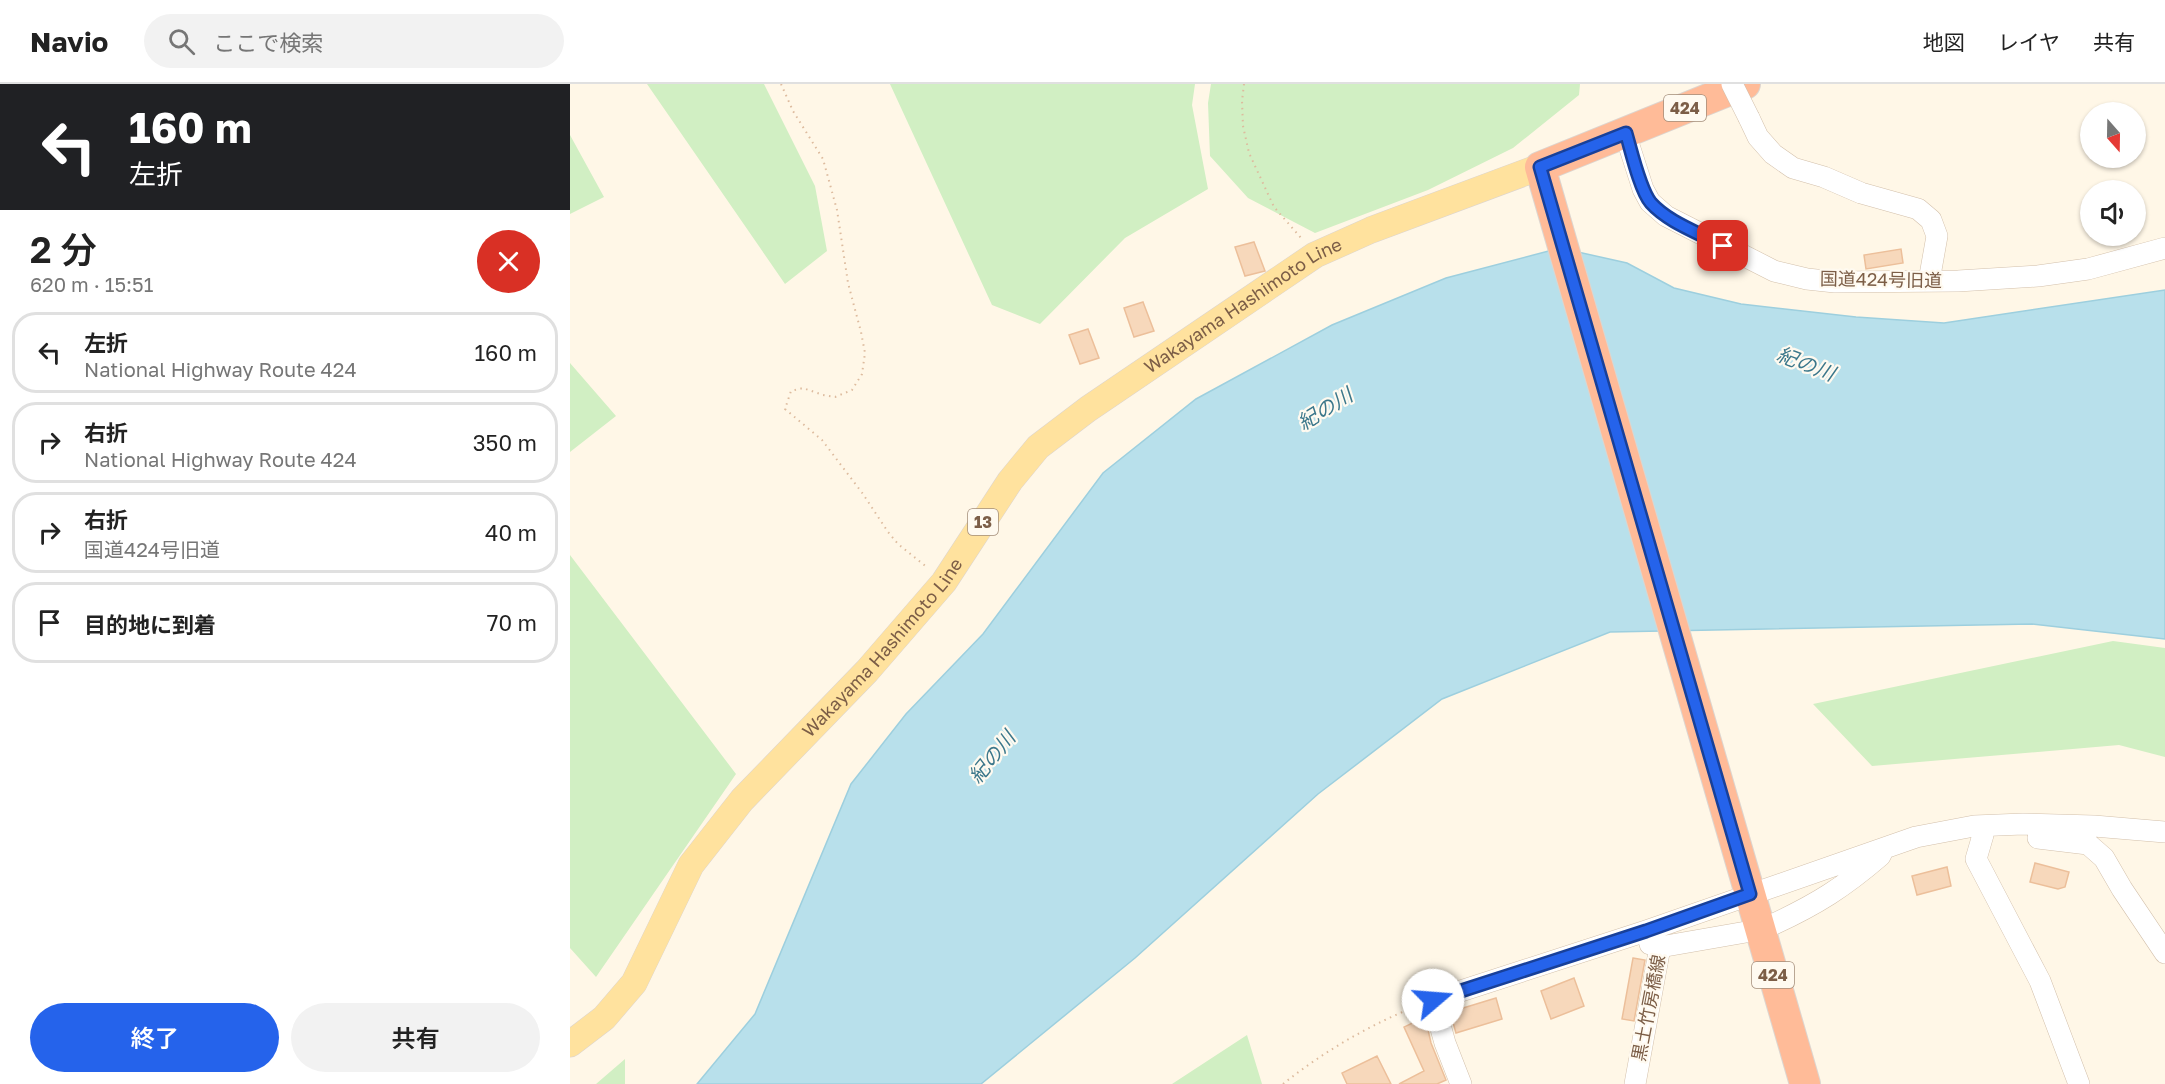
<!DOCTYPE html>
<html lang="ja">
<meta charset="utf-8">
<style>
:root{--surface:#fff;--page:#f2f2f2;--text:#222;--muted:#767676;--line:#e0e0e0;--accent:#2563eb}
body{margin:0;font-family:"Golos Text","Noto Sans JP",sans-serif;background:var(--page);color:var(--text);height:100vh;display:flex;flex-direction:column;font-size:22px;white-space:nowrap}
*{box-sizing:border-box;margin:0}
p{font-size:20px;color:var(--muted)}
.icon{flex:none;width:33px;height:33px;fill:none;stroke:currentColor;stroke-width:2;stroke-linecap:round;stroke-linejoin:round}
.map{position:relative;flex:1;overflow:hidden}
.panel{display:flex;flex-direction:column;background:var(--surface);width:570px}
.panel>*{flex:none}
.hud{background:#202124;color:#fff;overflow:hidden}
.needle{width:39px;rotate:160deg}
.fabs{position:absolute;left:1510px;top:18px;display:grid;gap:12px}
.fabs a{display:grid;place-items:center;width:66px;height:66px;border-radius:50%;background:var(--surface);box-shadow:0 2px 4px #0004;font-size:30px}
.pin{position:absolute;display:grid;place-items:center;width:51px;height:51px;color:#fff;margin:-26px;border-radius:12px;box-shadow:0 3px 9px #0006}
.me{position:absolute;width:66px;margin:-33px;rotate:72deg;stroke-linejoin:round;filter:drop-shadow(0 0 4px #0008)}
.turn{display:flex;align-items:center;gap:21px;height:126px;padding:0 30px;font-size:27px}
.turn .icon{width:78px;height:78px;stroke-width:2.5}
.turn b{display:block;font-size:42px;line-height:51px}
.round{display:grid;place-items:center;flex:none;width:63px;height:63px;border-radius:32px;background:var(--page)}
.overview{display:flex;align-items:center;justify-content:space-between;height:102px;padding:0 30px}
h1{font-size:36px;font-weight:600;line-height:45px}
.cta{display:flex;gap:12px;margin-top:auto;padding:12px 30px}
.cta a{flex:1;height:69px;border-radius:36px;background:var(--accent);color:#fff;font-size:24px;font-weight:600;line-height:69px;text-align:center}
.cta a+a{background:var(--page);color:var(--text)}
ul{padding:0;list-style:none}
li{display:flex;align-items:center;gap:18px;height:81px;margin:0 12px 9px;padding:0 18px;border:3px solid var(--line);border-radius:24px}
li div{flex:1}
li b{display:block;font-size:22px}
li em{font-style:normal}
header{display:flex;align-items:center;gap:36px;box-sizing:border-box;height:84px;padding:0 30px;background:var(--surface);border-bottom:2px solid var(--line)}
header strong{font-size:28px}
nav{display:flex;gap:33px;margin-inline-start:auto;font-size:21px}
.search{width:420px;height:54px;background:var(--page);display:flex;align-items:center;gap:15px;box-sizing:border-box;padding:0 21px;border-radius:33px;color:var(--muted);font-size:22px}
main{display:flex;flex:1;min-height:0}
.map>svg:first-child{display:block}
.green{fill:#d1efc3}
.water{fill:#b8e0eb;stroke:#9dcfde;stroke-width:1.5}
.building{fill:#f7d8bb;stroke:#ecbf9a;stroke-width:1.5}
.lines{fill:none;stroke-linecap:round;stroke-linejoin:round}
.minor-casing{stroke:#d3c0ab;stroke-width:22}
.major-casing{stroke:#ddd5cf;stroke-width:27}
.highway-casing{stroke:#ddd5cf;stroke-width:32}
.path{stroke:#ddbb9e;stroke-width:2;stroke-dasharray:1.5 4.5;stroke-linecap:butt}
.minor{stroke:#fff;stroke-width:21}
.major{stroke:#ffe29e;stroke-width:26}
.highway{stroke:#ffbb98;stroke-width:30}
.minor-bridge-casing{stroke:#d3c0ab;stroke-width:22;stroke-linecap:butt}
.minor-bridge{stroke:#fff;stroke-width:21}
.route-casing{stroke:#184099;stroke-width:15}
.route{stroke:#2563eb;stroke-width:10}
.labels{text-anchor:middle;stroke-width:4.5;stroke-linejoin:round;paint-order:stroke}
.shield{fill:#fffaf0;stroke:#a38d7a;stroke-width:1.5}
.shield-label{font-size:16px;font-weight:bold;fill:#7c5e47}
.street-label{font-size:18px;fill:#7c5e47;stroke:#fffaf0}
.water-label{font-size:20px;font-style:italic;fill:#3b778b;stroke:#fffaf0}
</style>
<header>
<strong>Navio</strong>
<div class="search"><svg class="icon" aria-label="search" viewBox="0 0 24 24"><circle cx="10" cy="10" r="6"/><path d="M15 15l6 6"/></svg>ここで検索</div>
<nav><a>地図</a><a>レイヤ</a><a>共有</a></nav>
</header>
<main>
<section class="panel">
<div class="hud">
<div class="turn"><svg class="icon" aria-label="left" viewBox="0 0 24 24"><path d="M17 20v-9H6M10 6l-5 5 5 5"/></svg><div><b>160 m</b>左折</div></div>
</div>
<div class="overview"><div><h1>2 分</h1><p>620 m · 15:51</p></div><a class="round" style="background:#d93025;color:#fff"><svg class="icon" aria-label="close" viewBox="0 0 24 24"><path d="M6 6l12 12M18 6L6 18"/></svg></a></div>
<ul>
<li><svg class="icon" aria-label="left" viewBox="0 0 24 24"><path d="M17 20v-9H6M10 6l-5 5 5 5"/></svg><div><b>左折</b><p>National Highway Route 424</p></div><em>160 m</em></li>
<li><svg class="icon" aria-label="right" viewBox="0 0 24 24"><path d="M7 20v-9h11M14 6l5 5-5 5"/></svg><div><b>右折</b><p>National Highway Route 424</p></div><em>350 m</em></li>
<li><svg class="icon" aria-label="right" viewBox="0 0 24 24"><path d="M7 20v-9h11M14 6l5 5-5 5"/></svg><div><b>右折</b><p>国道424号旧道</p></div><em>40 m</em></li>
<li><svg class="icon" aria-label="arrive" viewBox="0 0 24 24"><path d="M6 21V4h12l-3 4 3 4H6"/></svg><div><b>目的地に到着</b></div><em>70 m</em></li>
</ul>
<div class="cta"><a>終了</a><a>共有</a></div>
</section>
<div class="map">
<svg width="1595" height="1000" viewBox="0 0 1595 1000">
<rect width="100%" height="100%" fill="#fff7e7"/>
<path class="green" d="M 77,0 L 194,0 L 245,102 L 257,167 L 215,200 Z
M 320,0 L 625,0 L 622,21 L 638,105 L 555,154 L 470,240 L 422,221 Z
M 641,0 L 1010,0 L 1009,11 L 943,64 L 858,106 L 745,149 L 678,114 L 640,72 L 638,19 Z
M 0,51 L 34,113 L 0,130 Z
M 0,279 L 46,332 L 0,368 Z
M 0,471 L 166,690 L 26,893 L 0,864 Z
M 1543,557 L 1595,564 L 1595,673 L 1549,661 L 1302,682 L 1243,620 Z
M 677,951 L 692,1000 L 602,1000 Z
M 55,975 L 55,1000 L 26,1000 Z"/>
<path class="water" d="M 990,164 L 1057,179 L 1104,204 L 1171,220 L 1286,233 L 1374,239 L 1595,206 L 1595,555 L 1462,540 L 1040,548 L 872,615 L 748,710 L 565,874 L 411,1000 L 127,1000 L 185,930 L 281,700 L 336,630 L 413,550 L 533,389 L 626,315 L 762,241 L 876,194 Z"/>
<path class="building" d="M 684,158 L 695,187 L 675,192 L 665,163 Z
M 1331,165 L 1333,179 L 1296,185 L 1294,171 Z
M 573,218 L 584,247 L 564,253 L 554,224 Z
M 518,245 L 529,274 L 510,280 L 499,251 Z
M 1465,779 L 1499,788 L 1495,803 L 1488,805 L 1460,798 Z
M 1377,783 L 1381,802 L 1347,811 L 1342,792 Z
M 1063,874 L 1075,876 L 1064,937 L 1052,935 Z
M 1004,894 L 1014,922 L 981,935 L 971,907 Z
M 926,914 L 932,935 L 886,949 L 880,928 Z
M 855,933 L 861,959 L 876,996 L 867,1000 L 829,1000 L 854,987 L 834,943 Z
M 807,972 L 821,1000 L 777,1000 L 772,989 Z"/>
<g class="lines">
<defs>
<path id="minor" d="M 1179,34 L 1188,53 L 1203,70 L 1223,84 L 1254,93 L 1291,109 L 1348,125 L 1361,136 L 1367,152 L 1359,197
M 1055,49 L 1073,105 L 1080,118 L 1096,132 L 1204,187 L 1237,195 L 1265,198 L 1388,197 L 1468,192 L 1518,185 L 1595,164
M 1413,751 L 1406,775 L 1470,897 L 1509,1000
M 1468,754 L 1518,760 L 1534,774 L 1552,805 L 1595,869
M 1204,840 C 1247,820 1274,803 1310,772 L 1312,768
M 1079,856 L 1080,860 L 1090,863 L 1176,848
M 891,1000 L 875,959 L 863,916 L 1076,847 L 1346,753 L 1404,742 L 1453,740 L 1524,742 L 1595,748
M 1065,1000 L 1090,863"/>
<g id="major">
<path id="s1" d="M 0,960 L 34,934 L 64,899 L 121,781 L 172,716 L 297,587 L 374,498 L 440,397 L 468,363 L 518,325 L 745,171 L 801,146 L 970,83"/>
</g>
<path id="highway" d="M 1175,0 L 970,83 L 1235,1000"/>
</defs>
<use href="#minor" class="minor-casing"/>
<use href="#major" class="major-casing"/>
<use href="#highway" class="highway-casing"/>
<path class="path" d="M 211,0 L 223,27 L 253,75 L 267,126 L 278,199 L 291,248 L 295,269 L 292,290 L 282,306 L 265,313 L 253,311 L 233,304 L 221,307 L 215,325 L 252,356 L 293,410 L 318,448 L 328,460 L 358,484
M 674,0 L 672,17 L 673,42 L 679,69 L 704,123 L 732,155
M 713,1000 C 753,968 799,941 847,922"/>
<use href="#minor" class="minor"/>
<use href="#major" class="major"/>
<use href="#highway" class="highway"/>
<defs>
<path id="minor-bridge" d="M 1162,0 L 1179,34"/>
</defs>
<use href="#minor-bridge" class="minor-bridge-casing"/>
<use href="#minor-bridge" class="minor-bridge"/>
</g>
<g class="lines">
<defs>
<path id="route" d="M 863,916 L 1076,847 L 1180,810 L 970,83 L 1056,49 C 1061,66 1070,106 1081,119 C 1099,139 1130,149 1153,162"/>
</defs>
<use href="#route" class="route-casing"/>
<use href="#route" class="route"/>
</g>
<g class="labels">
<g class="shield">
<rect x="1094" y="11" width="42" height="26" rx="4.5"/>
<rect x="398" y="425" width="30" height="26" rx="4.5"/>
<rect x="1182" y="878" width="42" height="26" rx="4.5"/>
</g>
<g class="shield-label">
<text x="1115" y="30">424</text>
<text x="413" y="444">13</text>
<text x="1203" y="897">424</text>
</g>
<g class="street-label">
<text transform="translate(1311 196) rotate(1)" y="6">国道424号旧道</text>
<text dy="6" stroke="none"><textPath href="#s1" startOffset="1014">Wakayama Hashimoto Line</textPath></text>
<text dy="6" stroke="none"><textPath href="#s1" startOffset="510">Wakayama Hashimoto Line</textPath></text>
<text transform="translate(1079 924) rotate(-79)" y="6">黒土竹房橋線</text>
</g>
<g class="water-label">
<text transform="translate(1236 280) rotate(21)" y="7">紀の川</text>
<text transform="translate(755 325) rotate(-32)" y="7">紀の川</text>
<text transform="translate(422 673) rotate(-51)" y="7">紀の川</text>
</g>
</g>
</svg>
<div class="fabs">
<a><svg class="needle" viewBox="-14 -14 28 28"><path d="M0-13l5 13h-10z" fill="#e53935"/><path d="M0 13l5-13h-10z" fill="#767676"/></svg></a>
<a><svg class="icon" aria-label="sound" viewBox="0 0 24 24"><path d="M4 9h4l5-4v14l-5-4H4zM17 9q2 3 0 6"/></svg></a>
</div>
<div class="pin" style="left:1153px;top:162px;background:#d93025"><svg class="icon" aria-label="arrive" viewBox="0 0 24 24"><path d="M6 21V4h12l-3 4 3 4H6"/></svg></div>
<svg class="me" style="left:863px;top:916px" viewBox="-20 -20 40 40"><circle r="19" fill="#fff"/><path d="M0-13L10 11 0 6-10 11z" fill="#2563eb"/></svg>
</div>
</main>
